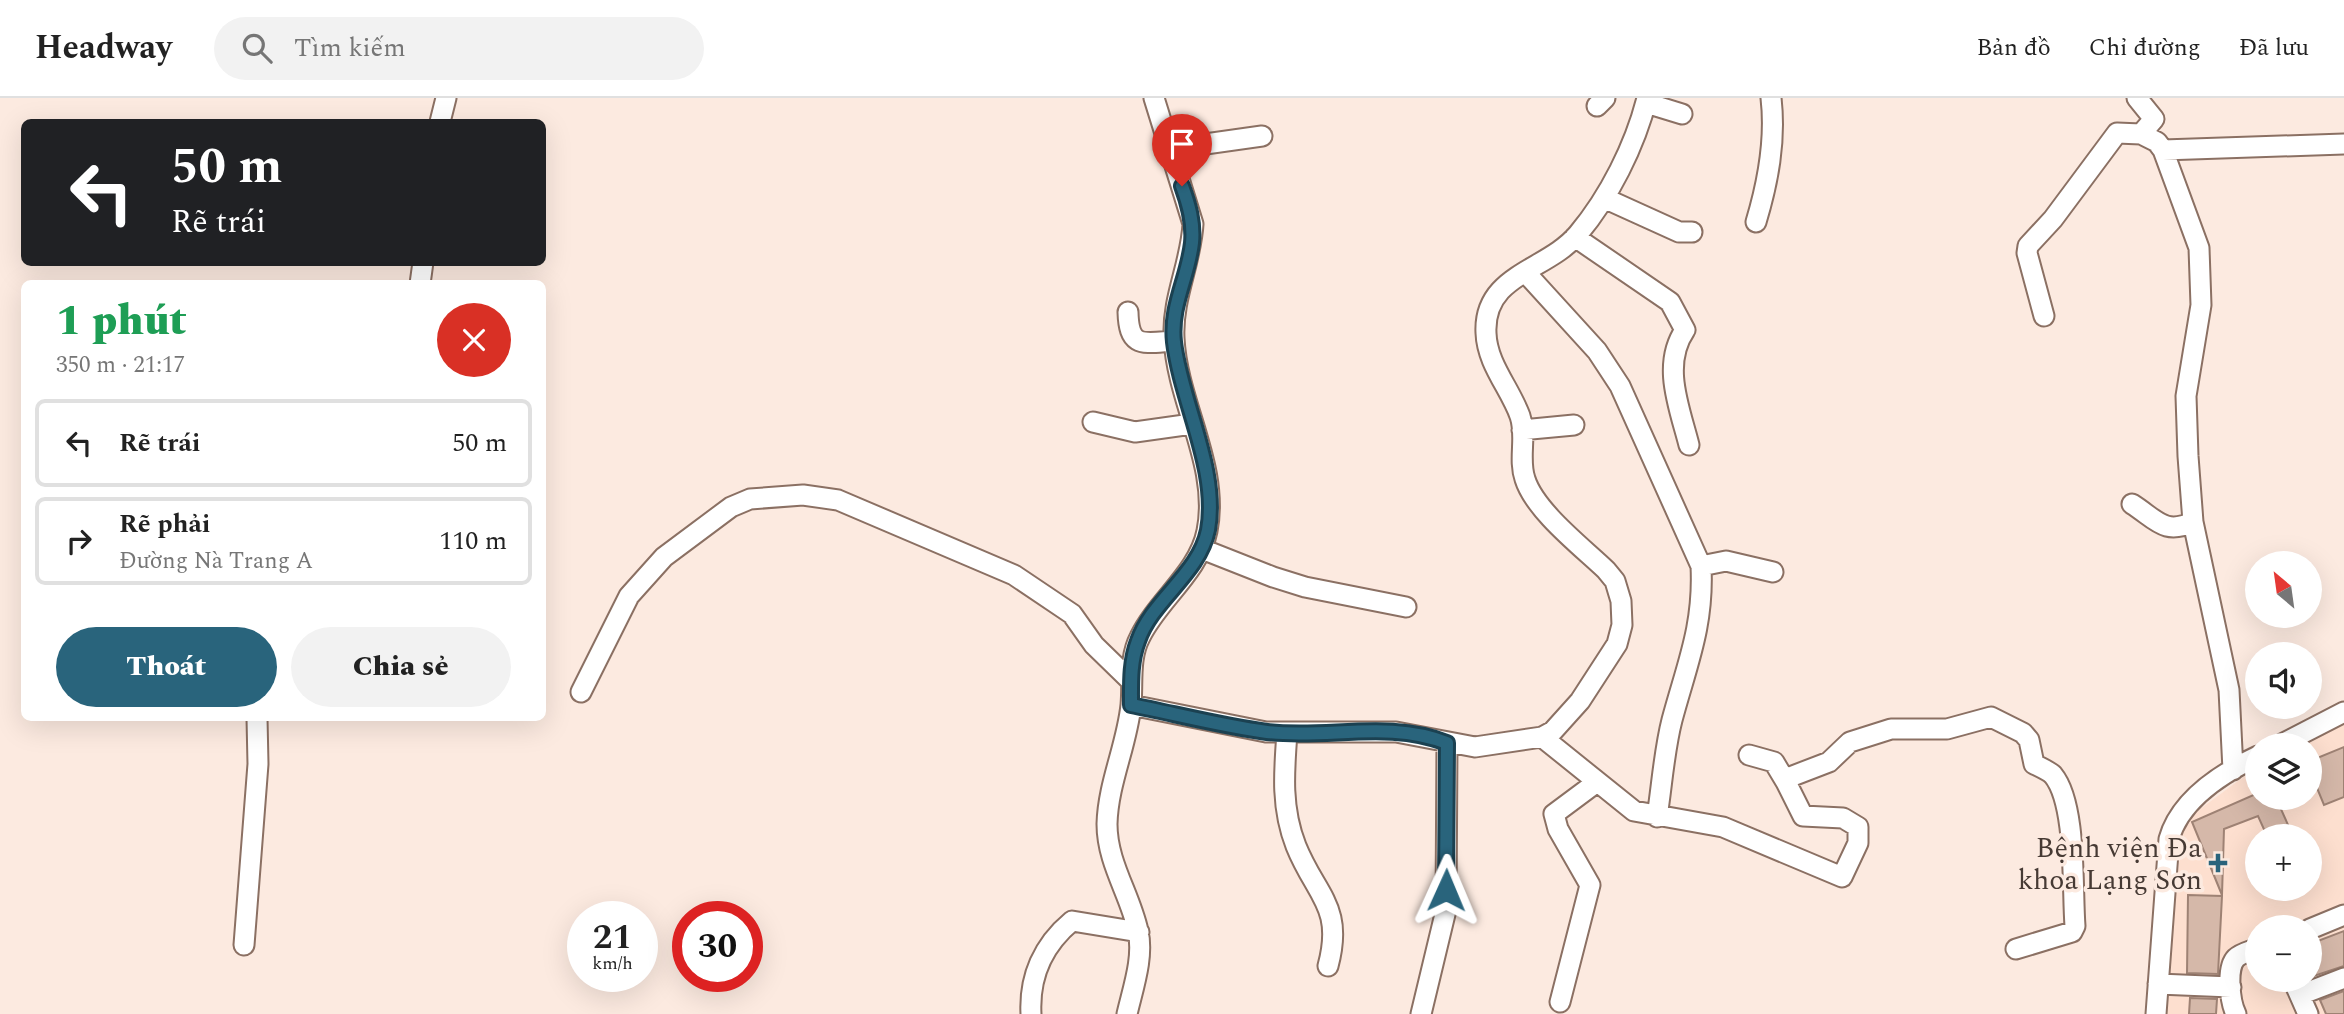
<!DOCTYPE html>
<html lang="vi">
<meta charset="utf-8">
<style>
:root{--surface:#fff;--page:#f2f2f2;--text:#222;--muted:#767676;--line:#e0e0e0;--accent:#29647c}
body{margin:0;font-family:Spectral,serif;background:var(--page);color:var(--text);height:100vh;display:flex;flex-direction:column;font-size:26px;white-space:nowrap}
*{box-sizing:border-box;margin:0}
p{font-size:23px;color:var(--muted)}
.icon{flex:none;width:38px;height:38px;fill:none;stroke:currentColor;stroke-width:2;stroke-linecap:round;stroke-linejoin:round}
.map{position:relative;flex:1;overflow:hidden}
.sheet{position:absolute;left:21px;top:182px;width:525px;height:441px;display:flex;flex-direction:column;background:var(--surface);border-radius:10px;box-shadow:0 7px 28px #0002}
.sheet>*{flex:none}
.guide{position:absolute;left:21px;top:21px;width:525px;height:147px;border-radius:10px;box-shadow:0 7px 28px #0002;background:#202124;color:#fff;overflow:hidden}
.needle{width:46px;rotate:331deg}
.fabs{position:absolute;left:2245px;top:453px;display:grid;gap:14px}
.fabs a{display:grid;place-items:center;width:77px;height:77px;border-radius:50%;background:var(--surface);box-shadow:0 7px 28px #0002;font-size:35px}
.speed{position:absolute;left:567px;top:803px;display:flex;gap:14px;font-size:35px;font-weight:700;text-align:center}
.speed>*{display:grid;place-content:center;width:91px;height:91px;border-radius:50%;background:var(--surface);box-shadow:0 7px 28px #0002;line-height:1}
.speed small{font-size:18px;font-weight:400}
.speed .limit{border:10px solid #d22;background:#fff;color:#111}
.pin{position:absolute;display:grid;place-items:center;width:60px;height:60px;color:#fff;margin:-72px -30px;border-radius:50% 50% 50% 0;rotate:-45deg;box-shadow:0 0 7px #0007}
.pin .icon{rotate:45deg}
.me{position:absolute;width:77px;margin:-38px;rotate:1deg;stroke-linejoin:round;filter:drop-shadow(0 0 5px #0008)}
.turn{display:flex;align-items:center;gap:24px;height:147px;padding:0 35px;font-size:32px}
.turn .icon{width:91px;height:91px;stroke-width:2.5}
.turn b{display:block;font-size:49px;line-height:60px}
.round{display:grid;place-items:center;flex:none;width:74px;height:74px;border-radius:37px;background:var(--page)}
.head{display:flex;align-items:center;justify-content:space-between;height:119px;padding:0 35px}
h1{font-size:42px;font-weight:800;line-height:52px;color:#1e9e55}
.cta{display:flex;gap:14px;margin-top:auto;padding:14px 35px}
.cta a{flex:1;height:80px;border-radius:42px;background:var(--accent);color:#fff;font-size:28px;font-weight:800;line-height:80px;text-align:center}
.cta a+a{background:var(--page);color:var(--text)}
ul{padding:0;list-style:none}
li{display:flex;align-items:center;gap:21px;height:88px;margin:0 14px 10px;padding:0 21px;border:4px solid var(--line);border-radius:10px}
li div{flex:1}
li b{display:block;font-size:26px}
li em{font-style:normal}
header{display:flex;align-items:center;gap:42px;box-sizing:border-box;height:98px;padding:0 35px;background:var(--surface);border-bottom:2px solid var(--line)}
header strong{font-size:33px}
nav{display:flex;gap:38px;margin-inline-start:auto;font-size:24px}
.search{width:490px;height:63px;background:var(--page);display:flex;align-items:center;gap:18px;box-sizing:border-box;padding:0 24px;border-radius:38px;color:var(--muted);font-size:26px}
.map>svg:first-child{display:block}
.built{fill:#fddfcf;fill-rule:evenodd}
.building{fill:#d5b8a9;stroke:#9e8274;stroke-width:2}
.lines{fill:none;stroke-linecap:round;stroke-linejoin:round}
.minor-casing{stroke:#8b7063;stroke-width:23}
.minor{stroke:#fff;stroke-width:19}
.route-casing{stroke:#1b4151;stroke-width:18}
.route{stroke:#29647c;stroke-width:12}
.poi-dot{fill:#29647c;stroke:#fceae0;stroke-width:2.5}
.labels{text-anchor:middle;stroke-width:7;stroke-linejoin:round;paint-order:stroke}
.poi-label{font-size:28px;fill:#463a34;stroke:#fceae0;text-anchor:end}
</style>
<header>
<strong>Headway</strong>
<div class="search"><svg class="icon" aria-label="search" viewBox="0 0 24 24"><circle cx="10" cy="10" r="6"/><path d="M15 15l6 6"/></svg>Tìm kiếm</div>
<nav><a>Bản đồ</a><a>Chỉ đường</a><a>Đã lưu</a></nav>
</header>
<div class="map">
<svg width="2344" height="916" viewBox="0 0 2344 916">
<rect width="100%" height="100%" fill="#fceae0"/>
<path class="built" d="M 2344,625 L 2344,916 L 2166,916 L 2168,862 L 2184,723 L 2257,669 L 2258,700 L 2310,700 L 2310,648 L 2297,647 ZM 2258,738 L 2310,738 L 2310,791 L 2258,791 ZM 2258,830 L 2310,830 L 2310,882 L 2258,882 Z"/>
<path class="building" d="M 2344,649 L 2344,699 L 2324,707 L 2310,673 L 2310,663 Z
M 2258,695 L 2258,700 L 2276,700 L 2293,738 L 2267,738 L 2258,718 L 2224,731 L 2222,797 L 2192,724 Z
M 2188,797 L 2222,798 L 2218,876 L 2187,875 Z
M 2344,833 L 2344,868 L 2311,879 L 2310,846 Z
M 2344,893 L 2344,916 L 2326,916 L 2320,902 Z
M 2190,900 L 2217,901 L 2216,916 L 2189,916 Z"/>
<g class="lines">
<defs>
<path id="minor" d="M 2137,0 L 2154,21 L 2141,36
M 1646,5 L 1682,16
M 1597,8 L 1605,0
M 440,24 L 446,0
M 1170,51 L 1262,38
M 2163,52 L 2344,46
M 1604,100 L 1679,134 L 1692,134
M 1756,124 C 1768,84 1776,43 1771,0
M 1575,139 L 1670,204 L 1685,232 C 1661,267 1680,311 1689,347
M 1525,174 L 1597,253 L 1620,288 L 1701,468 C 1704,528 1687,566 1672,622 C 1664,653 1662,687 1657,719
M 420,186 L 423,164
M 1128,214 C 1129,251 1143,245 1174,243
M 2044,218 L 2027,155 L 2028,148 L 2053,121 L 2117,35 L 2141,36 L 2157,44 L 2163,52 L 2199,150 L 2201,207 L 2186,298 L 2188,358 L 2193,424 L 2229,592 L 2233,672
M 1093,324 L 1135,334 L 1192,326
M 1522,332 L 1574,327
M 2132,406 C 2157,422 2164,437 2193,424
M 1202,451 L 1273,479 L 1305,489 L 1406,509
M 1701,468 L 1726,463 L 1773,474
M 581,594 L 629,498 L 664,459 L 731,409 L 750,401 L 803,397 L 838,402 L 1014,477 L 1072,516 L 1094,547 L 1131,583
M 1131,607 L 1266,634 L 1396,634 L 1475,649 L 1542,639 L 1553,633 L 1580,603 L 1617,546 L 1622,527 L 1621,503 L 1615,483 L 1606,472 C 1582,449 1535,413 1525,381 C 1518,361 1527,338 1520,318 C 1510,290 1487,266 1486,235 C 1483,176 1547,173 1578,136 C 1609,99 1635,48 1647,0
M 1287,635 C 1284,674 1281,710 1296,748 C 1316,798 1344,808 1328,868
M 1542,639 L 1634,713 L 1723,729 L 1842,779 L 1858,745 L 1858,729 L 1843,720 L 1803,718 L 1786,684 L 1790,679 L 1829,664 L 1850,644 L 1891,631 L 1947,631 L 1991,619 L 2023,635 L 2029,642 L 2034,666 C 2040,669 2049,673 2053,677 C 2077,706 2072,791 2075,828 L 2072,834 L 2016,851
M 2278,648 L 2344,614
M 1749,657 L 1774,664 L 1786,684
M 2310,831 L 2344,817
M 244,847 L 258,666 L 257,620
M 2293,882 L 2308,916
M 2158,886 L 2231,889
M 2300,897 L 2344,880
M 1560,904 L 1590,787 L 1558,731 L 1554,716 L 1597,684
M 1031,916 C 1029,879 1043,847 1072,823 L 1139,834
M 1127,916 C 1133,890 1144,859 1138,833 C 1130,796 1107,765 1107,726 C 1108,685 1127,647 1131,607 C 1133,584 1129,560 1140,539 C 1158,502 1199,474 1207,433 C 1220,368 1177,305 1174,240 C 1172,200 1191,165 1193,126 L 1154,0
M 1421,916 L 1446,812 L 1447,645
M 2156,916 L 2169,741 C 2180,702 2222,675 2258,658
M 2236,916 C 2230,904 2226,870 2236,860 C 2241,855 2251,853 2258,850"/>
</defs>
<use href="#minor" class="minor-casing"/>
<use href="#minor" class="minor"/>
</g>
<g class="lines">
<defs>
<path id="route" d="M 1182,88 C 1189,107 1194,125 1192,145 C 1188,180 1170,208 1174,244 C 1181,304 1219,372 1208,432 C 1199,476 1152,502 1138,543 C 1130,564 1131,586 1131,607 C 1176,616 1222,628 1267,634 C 1328,641 1389,622 1447,645 L 1446,792"/>
</defs>
<use href="#route" class="route-casing"/>
<use href="#route" class="route"/>
</g>
<path class="poi-dot" d="M2214.5 754.5h7v7h7v7h-7v7h-7v-7h-7v-7h7z"/>
<g class="labels">
<g class="poi-label">
<text x="2202" y="759">Bệnh viện Đa<tspan x="2202" dy="32">khoa Lạng Sơn</tspan></text>
</g>
</g>
</svg>
<div class="fabs">
<a><svg class="needle" viewBox="-14 -14 28 28"><path d="M0-13l5 13h-10z" fill="#e53935"/><path d="M0 13l5-13h-10z" fill="#767676"/></svg></a>
<a><svg class="icon" aria-label="sound" viewBox="0 0 24 24"><path d="M4 9h4l5-4v14l-5-4H4zM17 9q2 3 0 6"/></svg></a>
<a><svg class="icon" aria-label="layers" viewBox="0 0 24 24"><path d="M12 4l9 5-9 5-9-5zM3 14l9 5 9-5"/></svg></a>
<a>+</a>
<a>−</a>
</div>
<div class="speed"><div>21<small>km/h</small></div><div class="limit">30</div></div>
<div class="pin" style="left:1182px;top:88px;background:#d93025"><svg class="icon" aria-label="arrive" viewBox="0 0 24 24"><path d="M6 21V4h12l-3 4 3 4H6"/></svg></div>
<svg class="me" style="left:1446px;top:792px" viewBox="-20 -20 40 40"><path d="M0-17L14 15 0 8-14 15z" fill="#29647c" stroke="#fff" stroke-width="4"/></svg>
<div class="guide">
<div class="turn"><svg class="icon" aria-label="left" viewBox="0 0 24 24"><path d="M17 20v-9H6M10 6l-5 5 5 5"/></svg><div><b>50 m</b>Rẽ trái</div></div>
</div>
<section class="sheet">
<div class="head"><div><h1>1 phút</h1><p>350 m · 21:17</p></div><a class="round" style="background:#d93025;color:#fff"><svg class="icon" aria-label="close" viewBox="0 0 24 24"><path d="M6 6l12 12M18 6L6 18"/></svg></a></div>
<ul>
<li><svg class="icon" aria-label="left" viewBox="0 0 24 24"><path d="M17 20v-9H6M10 6l-5 5 5 5"/></svg><div><b>Rẽ trái</b></div><em>50 m</em></li>
<li><svg class="icon" aria-label="right" viewBox="0 0 24 24"><path d="M7 20v-9h11M14 6l5 5-5 5"/></svg><div><b>Rẽ phải</b><p>Đường Nà Trang A</p></div><em>110 m</em></li>
</ul>
<div class="cta"><a>Thoát</a><a>Chia sẻ</a></div>
</section>
</div>
